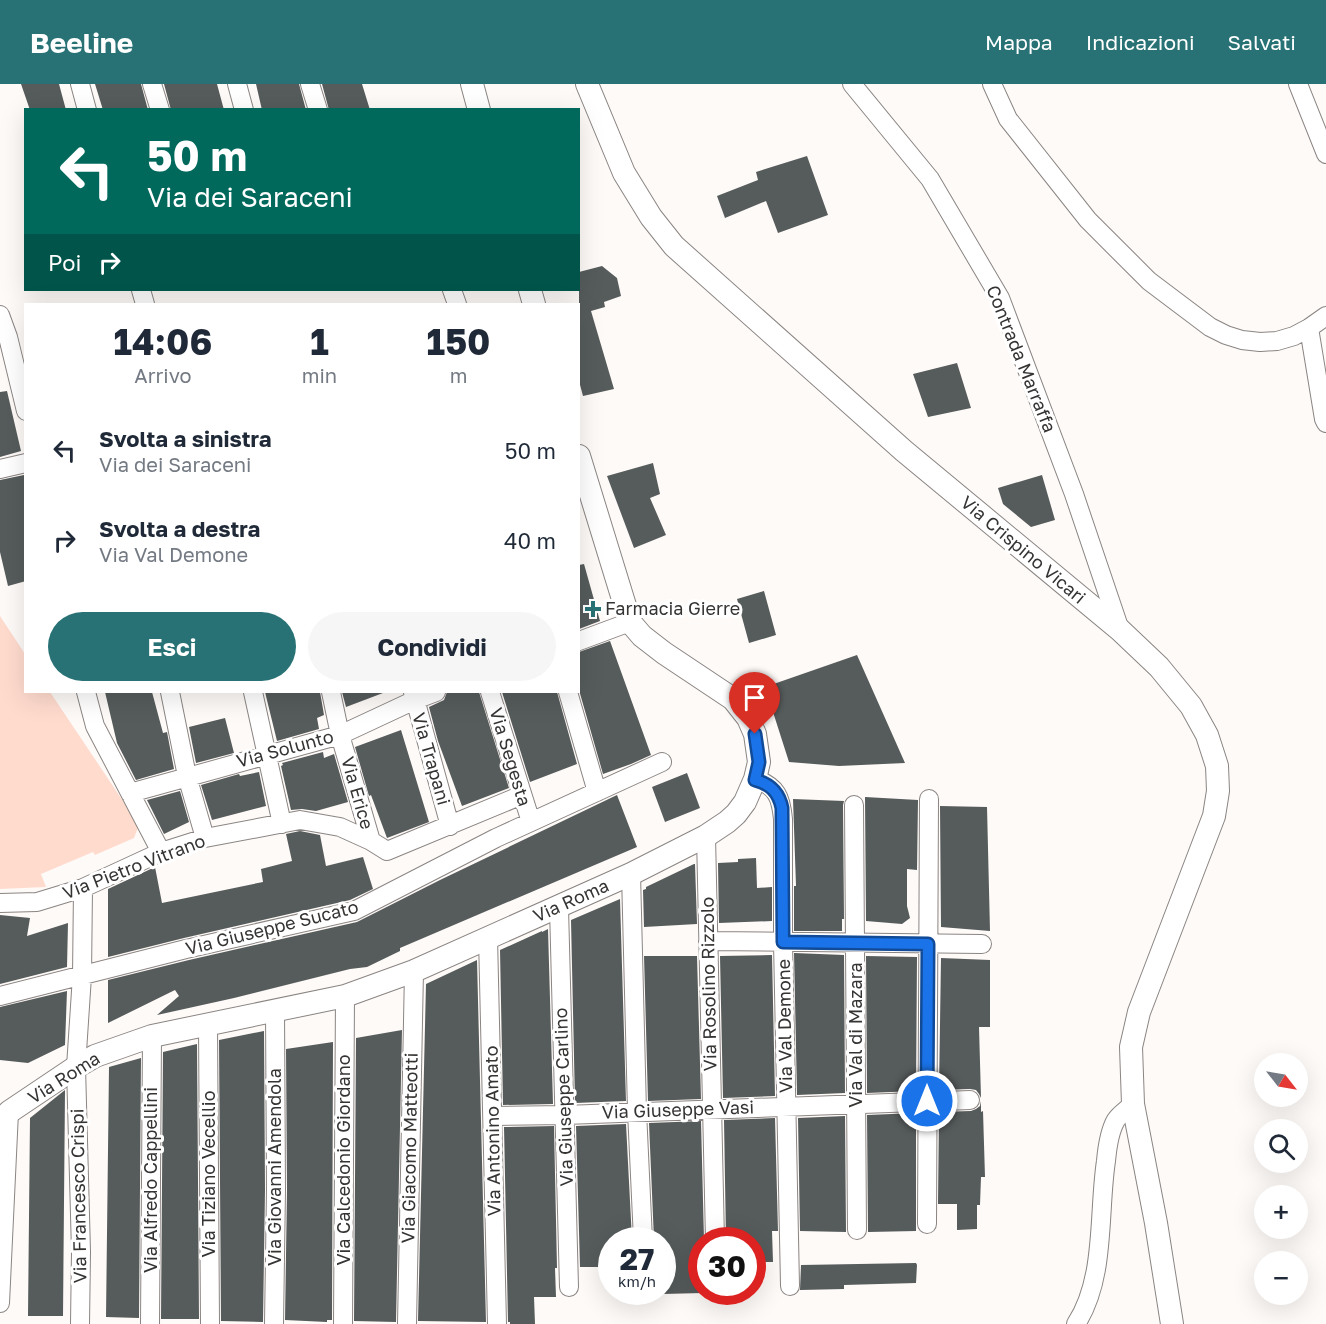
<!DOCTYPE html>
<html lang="it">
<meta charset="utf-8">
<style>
:root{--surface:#fff;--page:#f6f6f7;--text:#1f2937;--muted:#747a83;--accent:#287275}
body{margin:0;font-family:"Golos Text",sans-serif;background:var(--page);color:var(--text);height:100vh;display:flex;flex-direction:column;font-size:22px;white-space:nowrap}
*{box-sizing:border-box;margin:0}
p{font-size:20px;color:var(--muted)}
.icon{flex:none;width:33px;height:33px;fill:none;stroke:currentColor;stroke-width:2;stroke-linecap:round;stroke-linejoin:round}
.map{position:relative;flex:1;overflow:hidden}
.side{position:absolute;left:24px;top:219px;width:556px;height:390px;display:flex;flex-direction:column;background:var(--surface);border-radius:0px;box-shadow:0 6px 24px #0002}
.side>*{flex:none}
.hud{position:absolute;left:24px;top:24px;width:556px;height:183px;border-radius:0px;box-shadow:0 6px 24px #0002;background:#00695c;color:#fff;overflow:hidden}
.needle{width:39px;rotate:121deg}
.buttons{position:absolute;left:1254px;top:969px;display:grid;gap:12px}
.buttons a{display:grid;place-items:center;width:54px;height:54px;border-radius:50%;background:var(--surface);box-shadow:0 6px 24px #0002;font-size:30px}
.speed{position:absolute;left:598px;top:1143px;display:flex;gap:12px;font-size:30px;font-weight:700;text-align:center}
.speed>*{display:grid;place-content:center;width:78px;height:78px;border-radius:50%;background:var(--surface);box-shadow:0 6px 24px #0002;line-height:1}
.speed small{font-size:15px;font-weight:400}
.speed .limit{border:9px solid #d22;background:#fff;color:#111}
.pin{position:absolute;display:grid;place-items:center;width:51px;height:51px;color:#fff;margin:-62px -26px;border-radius:50% 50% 50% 0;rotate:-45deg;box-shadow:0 0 6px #0007}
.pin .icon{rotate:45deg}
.me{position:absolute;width:66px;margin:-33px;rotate:0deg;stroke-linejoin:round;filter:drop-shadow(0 0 4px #0008)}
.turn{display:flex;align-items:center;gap:21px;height:126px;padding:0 24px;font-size:27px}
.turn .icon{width:78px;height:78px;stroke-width:2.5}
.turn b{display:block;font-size:42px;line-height:51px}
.then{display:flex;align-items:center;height:57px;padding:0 24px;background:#0003;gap:12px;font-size:22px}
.eta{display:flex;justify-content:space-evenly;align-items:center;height:102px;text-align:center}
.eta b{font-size:36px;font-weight:700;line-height:42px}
.cta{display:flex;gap:12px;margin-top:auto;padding:12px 24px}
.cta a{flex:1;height:69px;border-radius:36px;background:var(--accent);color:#fff;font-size:24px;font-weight:700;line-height:69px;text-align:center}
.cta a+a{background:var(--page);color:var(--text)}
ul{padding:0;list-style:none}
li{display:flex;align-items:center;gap:18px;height:90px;padding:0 24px}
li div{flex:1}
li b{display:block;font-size:22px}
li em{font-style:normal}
header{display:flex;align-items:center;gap:36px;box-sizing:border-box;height:84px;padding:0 30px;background:var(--accent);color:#fff}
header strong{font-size:28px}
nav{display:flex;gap:33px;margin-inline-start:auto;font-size:21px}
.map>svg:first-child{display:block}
.green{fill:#ffdbce}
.building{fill:#565b5b}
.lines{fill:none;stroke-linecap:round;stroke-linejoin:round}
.minor-casing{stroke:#8a8583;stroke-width:20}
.tertiary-casing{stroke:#8a8583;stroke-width:24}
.minor{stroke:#fff;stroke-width:18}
.tertiary{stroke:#fff;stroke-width:22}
.route-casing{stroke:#114b97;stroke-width:15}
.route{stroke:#1a73e8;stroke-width:10}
.poi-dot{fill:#287275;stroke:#fff;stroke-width:2}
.labels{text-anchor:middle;stroke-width:6;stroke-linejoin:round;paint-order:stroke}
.street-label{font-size:18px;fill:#363433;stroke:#fff}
.poi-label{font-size:18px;fill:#363433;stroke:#fff;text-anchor:start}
</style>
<header>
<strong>Beeline</strong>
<nav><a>Mappa</a><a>Indicazioni</a><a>Salvati</a></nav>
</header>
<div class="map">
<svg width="1326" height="1240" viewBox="0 0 1326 1240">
<rect width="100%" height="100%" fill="#fefaf8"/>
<path class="green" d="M 0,532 L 25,570 L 26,608 L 50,608 L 139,741 L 134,754 L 95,771 L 93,768 L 41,790 L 46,803 L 0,805 Z"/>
<path class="building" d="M 21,0 L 59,0 L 66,26 L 30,26 Z
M 95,0 L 141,0 L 148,26 L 103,26 Z
M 164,0 L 217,0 L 224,26 L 171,26 Z
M 256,0 L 299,0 L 306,26 L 262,26 Z
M 322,0 L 362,0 L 370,26 L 329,26 Z
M 807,72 L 828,131 L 778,149 L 766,117 L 725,134 L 717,112 L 758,96 L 756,88 Z
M 602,182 L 617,194 L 621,212 L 604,218 L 605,223 L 591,227 L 614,305 L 583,312 L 579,297 L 579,188 Z
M 957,279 L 971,324 L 928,333 L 913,290 Z
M 7,307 L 21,367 L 0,373 L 0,308 Z
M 653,379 L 660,410 L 650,414 L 666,451 L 634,464 L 607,392 Z
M 24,391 L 26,396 L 26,497 L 8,502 L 0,468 L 0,396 Z
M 1042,391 L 1055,436 L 1031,443 L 1003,420 L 998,404 Z
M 584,480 L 600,537 L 579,545 L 579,481 Z
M 764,507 L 776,551 L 749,559 L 737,515 Z
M 610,557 L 651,671 L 631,680 L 603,690 L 579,606 L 579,568 Z
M 857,571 L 905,679 L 839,682 L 789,678 L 765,603 Z
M 105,608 L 152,608 L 163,649 L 167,648 L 174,685 L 136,696 L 117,659 Z
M 265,608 L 320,608 L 324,631 L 317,634 L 319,645 L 277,657 Z
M 342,608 L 383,608 L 383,609 L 346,623 Z
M 447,608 L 479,608 L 509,704 L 462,722 L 438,657 L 429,623 L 444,616 Z
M 502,608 L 557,608 L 577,680 L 530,698 Z
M 225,634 L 234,669 L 196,679 L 189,643 Z
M 401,646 L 429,738 L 387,754 L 371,711 L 369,712 L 355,663 Z
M 323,668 L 324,674 L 334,670 L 348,718 L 316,727 L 302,725 L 291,726 L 281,682 L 283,681 L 282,679 Z
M 259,688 L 266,722 L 212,736 L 201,701 L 239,690 L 240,692 Z
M 687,689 L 700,724 L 665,738 L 652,703 Z
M 180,707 L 189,738 L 164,750 L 147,716 Z
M 617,711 L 637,763 L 400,864 L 400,867 L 367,883 L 350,885 L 234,914 L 157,931 L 179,912 L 175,906 L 108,939 L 108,896 L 189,876 L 357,838 L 440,796 Z
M 865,713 L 918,716 L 917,786 L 907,785 L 907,822 L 910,834 L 902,840 L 866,837 Z
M 793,715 L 844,717 L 843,721 L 844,835 L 842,835 L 842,847 L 794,847 L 794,802 L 796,802 Z
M 940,722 L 987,723 L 990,847 L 941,843 Z
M 300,747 L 320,751 L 326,782 L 363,773 L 373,805 L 350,816 L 184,854 L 108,873 L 108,805 L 155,783 L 162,819 L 263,798 L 261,785 L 292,777 L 286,750 Z
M 756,774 L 757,804 L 772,803 L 772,837 L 719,839 L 718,779 L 738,778 L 738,775 Z
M 694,780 L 695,780 L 697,840 L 644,843 L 643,806 L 646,805 L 646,803 Z
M 620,815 L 626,1017 L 575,1019 L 571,836 Z
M 0,831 L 30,834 L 27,852 L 68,839 L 67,883 L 0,900 Z
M 548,845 L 553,1020 L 503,1021 L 500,866 L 542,847 L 542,848 Z
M 794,869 L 844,871 L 845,1009 L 797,1011 Z
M 772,871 L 775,1012 L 723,1014 L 720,872 Z
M 644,872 L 697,872 L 701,1015 L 648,1017 Z
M 866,872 L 917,873 L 916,1007 L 867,1009 Z
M 941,874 L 990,876 L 990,943 L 979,943 L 981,1014 L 979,1010 L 976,1006 L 970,1005 L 939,1006 Z
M 477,876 L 486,1238 L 418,1237 L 426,900 Z
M 67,907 L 65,961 L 28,979 L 0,976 L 0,923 Z
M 402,946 L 396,1238 L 354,1237 L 356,954 Z
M 264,947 L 265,1106 L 263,1238 L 221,1237 L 219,956 Z
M 333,958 L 332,1236 L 327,1236 L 327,1238 L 285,1236 L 287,1106 L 286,965 Z
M 197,960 L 199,1235 L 161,1235 L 163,968 Z
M 141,974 L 139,1234 L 106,1233 L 109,983 Z
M 65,1006 L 63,1232 L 28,1232 L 30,1034 Z
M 981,1017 L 981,1028 L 983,1027 L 985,1093 L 981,1093 L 980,1121 L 977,1121 L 977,1145 L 957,1146 L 957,1120 L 938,1120 L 939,1028 L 971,1027 L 976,1025 L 980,1022 Z
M 916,1029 L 916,1147 L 868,1148 L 867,1031 Z
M 845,1032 L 846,1148 L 800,1147 L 798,1034 Z
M 775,1034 L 778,1147 L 772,1147 L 773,1178 L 753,1178 L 753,1156 L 726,1156 L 724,1036 Z
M 701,1037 L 704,1156 L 702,1156 L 702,1209 L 663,1210 L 663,1156 L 654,1156 L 649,1039 Z
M 626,1040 L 632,1156 L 612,1156 L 612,1183 L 580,1183 L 576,1042 Z
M 554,1042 L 557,1184 L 555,1184 L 556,1213 L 534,1213 L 535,1240 L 510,1240 L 510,1238 L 508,1238 L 504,1043 Z
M 916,1179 L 917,1181 L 916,1199 L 844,1201 L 844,1205 L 800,1206 L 801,1181 Z"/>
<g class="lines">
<defs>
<path id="minor" d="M 80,0 L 87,26
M 152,0 L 160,26
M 237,0 L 244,26
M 310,0 L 318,26
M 852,0 L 930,95 L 1000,214 L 1074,410 L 1120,546
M 992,0 L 1008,35 L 1088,136 L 1149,197 L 1210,243 L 1226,251 L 1242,256 L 1260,258 L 1277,257 L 1294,252 L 1309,244 L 1326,232
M 1298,0 L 1326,70
M 141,206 L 145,220
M 452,206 L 457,220
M 0,231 L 8,253 L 26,327
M 1309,244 L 1324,335 L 1326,339
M 0,385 L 26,379
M 579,557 L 630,538
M 86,608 L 95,642 L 161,768
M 170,608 L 187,692 L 205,754
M 253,608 L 282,740
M 331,608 L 340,651 L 371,757 L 387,767 L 522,711
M 413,608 L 450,742
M 490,608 L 531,738
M 568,608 L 597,708
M 755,695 C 777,702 781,714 783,735 L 783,858 L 790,1202
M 130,709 L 340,651 L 415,616 L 436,608
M 854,721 L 857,1146
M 706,752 L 715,1156
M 631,790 L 637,1027 L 643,1156
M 0,819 L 37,818 L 83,804 L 161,768 L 205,754 L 300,736 L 340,743 L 371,757
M 559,824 L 569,1203
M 488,853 L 497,1240
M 708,857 L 982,860
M 0,912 L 186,865 L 354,827 L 496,754 L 662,678
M 208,941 L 210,1240
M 493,1032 L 565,1031 L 970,1016
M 927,1140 L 929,715
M 0,1219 L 9,1028
M 80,1240 L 81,1168 L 76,983 L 82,892 L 83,804
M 150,1240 L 152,952
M 274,1240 L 276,1106 L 275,927
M 343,1240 L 345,912
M 407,1240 L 414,887
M 1076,1240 C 1106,1194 1098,1129 1106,1077 C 1107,1066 1110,1046 1116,1036 C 1120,1030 1128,1025 1133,1020"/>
<path id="tertiary" d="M 472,0 L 479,26
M 587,0 L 624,89 L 651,133 L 674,162 L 904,367 L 1120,546 L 1159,583 L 1191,622 L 1207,651 L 1217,682 L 1218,707 L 1214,732 L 1139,928 L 1131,963 L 1133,1020 L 1156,1139 L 1172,1240
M 530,206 L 534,220
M 0,1037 L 9,1028 L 76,983 L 95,972 L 152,952 L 345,912 L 414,887 L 631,790 L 706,752 L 727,738 L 736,730 L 745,718 L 755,695 L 759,678 L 755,650 L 748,634 L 733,615 L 664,569 L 642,552 L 630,538 L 579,372"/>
</defs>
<use href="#minor" class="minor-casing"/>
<use href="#tertiary" class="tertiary-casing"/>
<use href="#minor" class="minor"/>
<use href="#tertiary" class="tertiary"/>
</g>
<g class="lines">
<defs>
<path id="route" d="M 755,650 L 759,678 L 755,696 C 771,700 779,709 782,724 L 783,858 L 928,860 L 927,1017"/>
</defs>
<use href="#route" class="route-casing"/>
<use href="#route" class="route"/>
</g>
<path class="poi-dot" d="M590 516h6v6h6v6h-6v6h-6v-6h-6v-6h6z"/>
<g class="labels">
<g class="street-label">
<text transform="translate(1021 275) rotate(68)" y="6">Contrada Marraffa</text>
<text transform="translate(1023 466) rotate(40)" y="6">Via Crispino Vicari</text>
<text transform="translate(285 665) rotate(-15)" y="6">Via Solunto</text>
<text transform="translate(510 673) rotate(73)" y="6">Via Segesta</text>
<text transform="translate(431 675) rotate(74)" y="6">Via Trapani</text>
<text transform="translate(357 709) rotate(74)" y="6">Via Erice</text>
<text transform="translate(134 783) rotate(-21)" y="6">Via Pietro Vitrano</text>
<text transform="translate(571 817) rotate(-24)" y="6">Via Roma</text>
<text transform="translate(272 844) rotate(-14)" y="6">Via Giuseppe Sucato</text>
<text transform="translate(709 900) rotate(-91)" y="6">Via Rosolino Rizzolo</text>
<text transform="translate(785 942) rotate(-91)" y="6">Via Val Demone</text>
<text transform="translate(856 951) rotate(-90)" y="6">Via Val di Mazara</text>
<text transform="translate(64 994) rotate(-32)" y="6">Via Roma</text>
<text transform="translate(564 1013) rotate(-92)" y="6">Via Giuseppe Carlino</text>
<text transform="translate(678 1026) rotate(-2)" y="6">Via Giuseppe Vasi</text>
<text transform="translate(493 1047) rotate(-91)" y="6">Via Antonino Amato</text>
<text transform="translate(410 1064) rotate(-89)" y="6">Via Giacomo Matteotti</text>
<text transform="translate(344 1076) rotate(-90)" y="6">Via Calcedonio Giordano</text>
<text transform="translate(275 1083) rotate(-90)" y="6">Via Giovanni Amendola</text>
<text transform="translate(209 1090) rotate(-90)" y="6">Via Tiziano Vecellio</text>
<text transform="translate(151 1096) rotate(-90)" y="6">Via Alfredo Cappellini</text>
<text transform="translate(79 1112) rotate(-91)" y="6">Via Francesco Crispi</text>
</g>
<g class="poi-label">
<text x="605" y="531">Farmacia Gierre</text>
</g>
</g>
</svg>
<div class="buttons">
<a><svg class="needle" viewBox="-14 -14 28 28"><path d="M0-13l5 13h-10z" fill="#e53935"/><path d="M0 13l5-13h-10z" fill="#747a83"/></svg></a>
<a><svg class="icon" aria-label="search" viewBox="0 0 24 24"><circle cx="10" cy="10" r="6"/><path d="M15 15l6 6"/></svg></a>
<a>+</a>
<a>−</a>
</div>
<div class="speed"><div>27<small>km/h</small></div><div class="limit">30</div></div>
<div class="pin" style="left:755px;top:650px;background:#d93025"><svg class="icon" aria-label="arrive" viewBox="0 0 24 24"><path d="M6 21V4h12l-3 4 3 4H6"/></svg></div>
<svg class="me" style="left:927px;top:1017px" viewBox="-20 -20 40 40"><circle r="17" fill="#1a73e8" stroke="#fff" stroke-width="3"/><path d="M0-11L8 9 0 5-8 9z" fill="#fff"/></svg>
<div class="hud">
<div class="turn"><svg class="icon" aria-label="left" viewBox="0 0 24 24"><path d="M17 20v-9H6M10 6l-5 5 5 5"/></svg><div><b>50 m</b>Via dei Saraceni</div></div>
<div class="then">Poi<svg class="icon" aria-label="right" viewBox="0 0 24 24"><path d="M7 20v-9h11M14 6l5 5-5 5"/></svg></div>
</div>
<section class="side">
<div class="eta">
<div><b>14:06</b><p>Arrivo</p></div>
<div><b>1</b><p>min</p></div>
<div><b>150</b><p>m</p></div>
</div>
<ul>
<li><svg class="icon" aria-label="left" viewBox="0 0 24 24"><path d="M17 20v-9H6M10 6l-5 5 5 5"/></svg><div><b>Svolta a sinistra</b><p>Via dei Saraceni</p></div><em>50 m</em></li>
<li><svg class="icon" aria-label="right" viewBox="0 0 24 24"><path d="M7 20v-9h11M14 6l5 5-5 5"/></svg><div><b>Svolta a destra</b><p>Via Val Demone</p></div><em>40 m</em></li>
</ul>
<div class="cta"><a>Esci</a><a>Condividi</a></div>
</section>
</div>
